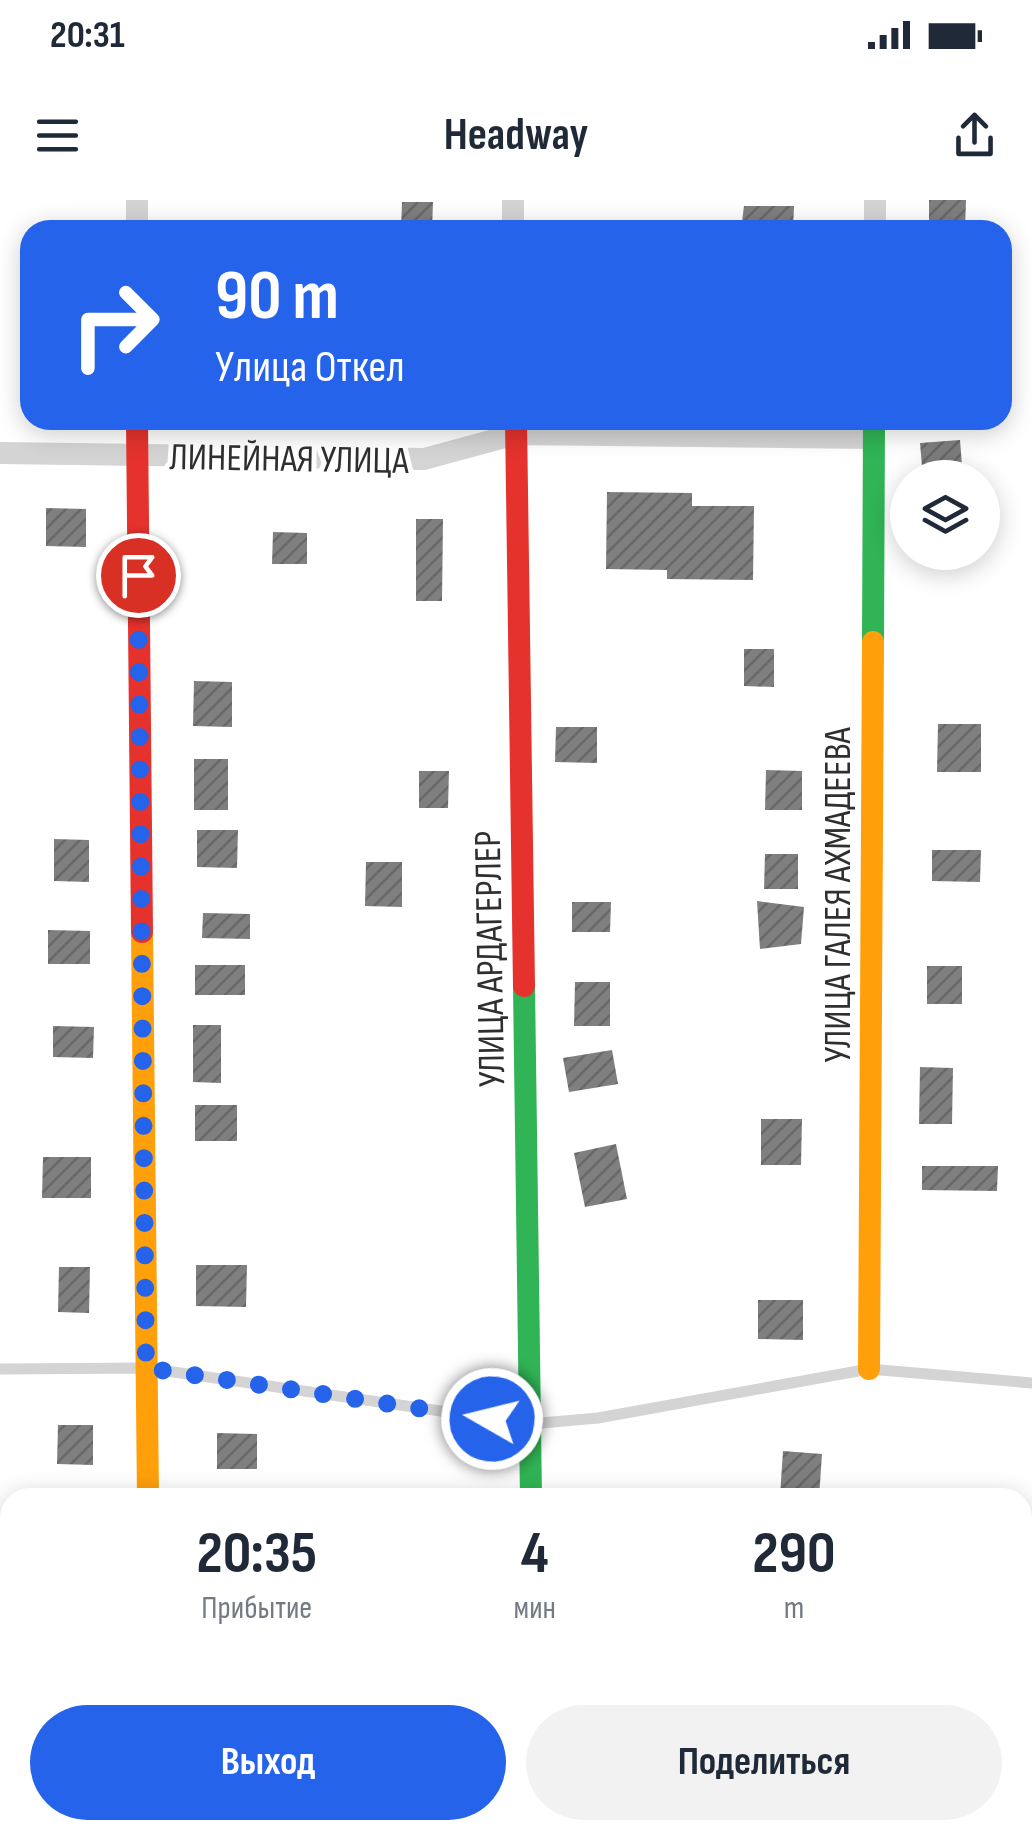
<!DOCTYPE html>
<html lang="ru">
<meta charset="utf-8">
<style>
:root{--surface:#fff;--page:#f2f2f3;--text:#1f2937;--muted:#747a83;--accent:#2563eb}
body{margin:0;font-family:"Sofia Sans Condensed",sans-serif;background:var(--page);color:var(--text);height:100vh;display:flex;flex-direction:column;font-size:38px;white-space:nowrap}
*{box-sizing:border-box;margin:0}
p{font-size:32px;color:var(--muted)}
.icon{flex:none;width:55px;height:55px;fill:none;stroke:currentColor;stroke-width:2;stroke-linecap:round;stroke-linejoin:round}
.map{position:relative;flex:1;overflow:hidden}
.sheet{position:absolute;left:0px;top:1288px;width:1032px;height:352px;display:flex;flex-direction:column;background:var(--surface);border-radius:30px 30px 0 0;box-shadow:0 5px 25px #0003}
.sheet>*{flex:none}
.guide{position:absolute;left:20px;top:20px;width:992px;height:210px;border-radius:30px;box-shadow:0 5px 25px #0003;background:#2563eb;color:#fff;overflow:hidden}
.buttons{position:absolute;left:890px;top:260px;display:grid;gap:20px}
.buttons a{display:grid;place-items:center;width:110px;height:110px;border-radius:50%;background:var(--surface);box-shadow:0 5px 25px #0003;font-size:50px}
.pin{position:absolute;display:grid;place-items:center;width:85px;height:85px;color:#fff;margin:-42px;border:5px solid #fff;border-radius:50%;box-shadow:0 2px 10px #0007}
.me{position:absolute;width:110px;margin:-55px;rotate:278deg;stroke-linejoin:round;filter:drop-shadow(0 0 8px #0008)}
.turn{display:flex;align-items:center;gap:35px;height:210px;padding:0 30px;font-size:45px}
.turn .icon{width:130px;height:130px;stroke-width:2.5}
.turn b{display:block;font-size:70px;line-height:85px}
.eta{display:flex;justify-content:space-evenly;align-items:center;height:170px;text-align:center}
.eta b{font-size:60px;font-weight:700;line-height:70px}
.action{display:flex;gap:20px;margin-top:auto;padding:20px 30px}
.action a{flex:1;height:115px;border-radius:60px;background:var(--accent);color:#fff;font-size:40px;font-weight:700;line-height:115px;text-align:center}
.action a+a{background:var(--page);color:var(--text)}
.status{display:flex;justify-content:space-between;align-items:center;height:70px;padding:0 50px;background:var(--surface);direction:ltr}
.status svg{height:28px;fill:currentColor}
header{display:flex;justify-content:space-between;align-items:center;height:130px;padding:0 30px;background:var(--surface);font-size:45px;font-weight:700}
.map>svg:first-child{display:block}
.building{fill:url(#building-hatch)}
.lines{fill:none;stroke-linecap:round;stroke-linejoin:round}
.lane{stroke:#d4d4d4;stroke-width:11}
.street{stroke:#d4d4d4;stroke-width:22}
.fast{stroke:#30b455;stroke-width:22}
.slow{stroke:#ff9f0a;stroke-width:22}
.jam{stroke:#e5322d;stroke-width:22}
.route{stroke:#2563eb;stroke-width:18;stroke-dasharray:0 32.4}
.labels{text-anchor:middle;stroke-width:10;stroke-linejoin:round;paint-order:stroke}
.street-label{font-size:38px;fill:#2f2f2f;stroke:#fff}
</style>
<div class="status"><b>20:31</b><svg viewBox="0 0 49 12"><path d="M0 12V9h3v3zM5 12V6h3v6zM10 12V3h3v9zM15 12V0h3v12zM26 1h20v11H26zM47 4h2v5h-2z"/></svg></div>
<header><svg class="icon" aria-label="menu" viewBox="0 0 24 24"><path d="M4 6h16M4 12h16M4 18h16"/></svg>Headway<svg class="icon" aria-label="share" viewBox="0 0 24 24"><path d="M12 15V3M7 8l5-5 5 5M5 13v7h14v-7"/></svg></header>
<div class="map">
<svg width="1032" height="1638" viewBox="0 0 1032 1638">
<defs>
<pattern id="building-hatch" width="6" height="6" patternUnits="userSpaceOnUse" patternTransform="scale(2.5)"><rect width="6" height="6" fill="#7f7f7f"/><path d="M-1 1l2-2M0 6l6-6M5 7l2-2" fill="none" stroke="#686868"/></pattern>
</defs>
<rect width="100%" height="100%" fill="#fff"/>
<path class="building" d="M 929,0 L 966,0 L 965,29 L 929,29 Z
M 402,2 L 433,2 L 432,30 L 401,30 Z
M 744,6 L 794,6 L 793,30 L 741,30 Z
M 39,22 L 69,22 L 69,30 L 39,30 Z
M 960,240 L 963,278 L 923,278 L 920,243 Z
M 607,292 L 692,293 L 692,306 L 754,306 L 753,380 L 667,379 L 667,370 L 606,369 Z
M 46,308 L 86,309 L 86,347 L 46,346 Z
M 416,319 L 443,319 L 442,401 L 416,401 Z
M 273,332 L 307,333 L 307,364 L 272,364 Z
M 744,449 L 774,449 L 774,487 L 744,486 Z
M 194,481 L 232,482 L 232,527 L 193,526 Z
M 938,524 L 981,524 L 981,572 L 937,572 Z
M 556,527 L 597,527 L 597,563 L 555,562 Z
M 194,559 L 228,559 L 228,610 L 194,610 Z
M 766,570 L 802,571 L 802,610 L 765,610 Z
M 419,571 L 449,571 L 448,608 L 419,608 Z
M 197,630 L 238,630 L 237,668 L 197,667 Z
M 54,639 L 89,640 L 89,682 L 54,681 Z
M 932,650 L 981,650 L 980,682 L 932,681 Z
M 765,654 L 798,654 L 798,689 L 764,689 Z
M 366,662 L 402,662 L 402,707 L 365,706 Z
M 757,701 L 804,707 L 801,744 L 760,749 Z
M 572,702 L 611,702 L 610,732 L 572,732 Z
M 203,713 L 250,714 L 250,739 L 202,738 Z
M 48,730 L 90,731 L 90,764 L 48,764 Z
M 195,765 L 245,765 L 245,795 L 195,795 Z
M 927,766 L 962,766 L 962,804 L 927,804 Z
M 575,782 L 610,782 L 610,826 L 574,826 Z
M 193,825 L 221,825 L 221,883 L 193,882 Z
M 53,826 L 94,827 L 93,858 L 53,857 Z
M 612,850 L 618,884 L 569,892 L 563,858 Z
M 920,867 L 953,868 L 952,924 L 919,924 Z
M 195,905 L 237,905 L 237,941 L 195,941 Z
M 761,919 L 802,919 L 801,965 L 761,965 Z
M 616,944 L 627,999 L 585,1007 L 574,953 Z
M 43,957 L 91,957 L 91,998 L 42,998 Z
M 922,966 L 998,966 L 997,991 L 922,990 Z
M 196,1065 L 247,1065 L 246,1107 L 196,1106 Z
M 59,1067 L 90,1067 L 89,1113 L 58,1112 Z
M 758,1100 L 803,1100 L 803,1140 L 758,1139 Z
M 58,1225 L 93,1225 L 93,1265 L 57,1264 Z
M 217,1233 L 257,1234 L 257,1269 L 217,1269 Z
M 783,1251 L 822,1254 L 819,1298 L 780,1296 Z"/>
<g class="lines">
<path class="lane" d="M 0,1169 L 146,1168 L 530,1224 L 598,1218 L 869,1169 L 1032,1183"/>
<path class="street" d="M 137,0 L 137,30
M 513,0 L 513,30
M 875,30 L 875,0
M 0,253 L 424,259 L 516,234 L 874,238
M 154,1630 L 154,1638
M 536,1630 L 536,1638"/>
<path class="fast" d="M 873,442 L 874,220
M 524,786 L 531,1298"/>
<path class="slow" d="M 142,732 L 148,1298
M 869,1169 L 873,442"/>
<path class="jam" d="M 137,220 L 142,732
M 516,220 L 524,786"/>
</g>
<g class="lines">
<path class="route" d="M 138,375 L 146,1168 L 492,1219"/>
</g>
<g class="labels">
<g class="street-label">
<text transform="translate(289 258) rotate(1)" y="13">ЛИНЕЙНАЯ УЛИЦА</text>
<text transform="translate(837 695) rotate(-90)" y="13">УЛИЦА ГАЛЕЯ АХМАДЕЕВА</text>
<text transform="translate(489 759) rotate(-91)" y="13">УЛИЦА АРДАГЕРЛЕР</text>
</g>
</g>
</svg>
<div class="buttons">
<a><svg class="icon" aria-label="layers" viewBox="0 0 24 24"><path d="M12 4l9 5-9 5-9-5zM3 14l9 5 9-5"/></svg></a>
</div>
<div class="pin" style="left:138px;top:375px;background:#d93025"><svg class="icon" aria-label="arrive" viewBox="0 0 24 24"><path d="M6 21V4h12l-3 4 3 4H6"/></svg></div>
<svg class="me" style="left:492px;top:1219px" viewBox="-20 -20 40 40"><circle r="17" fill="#2563eb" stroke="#fff" stroke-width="3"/><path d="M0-11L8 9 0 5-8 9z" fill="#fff"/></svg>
<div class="guide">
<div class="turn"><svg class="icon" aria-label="right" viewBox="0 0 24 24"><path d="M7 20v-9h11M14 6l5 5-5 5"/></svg><div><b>90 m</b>Улица Откел</div></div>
</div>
<section class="sheet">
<div class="eta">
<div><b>20:35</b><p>Прибытие</p></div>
<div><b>4</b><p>мин</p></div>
<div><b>290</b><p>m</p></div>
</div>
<div class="action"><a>Выход</a><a>Поделиться</a></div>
</section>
</div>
